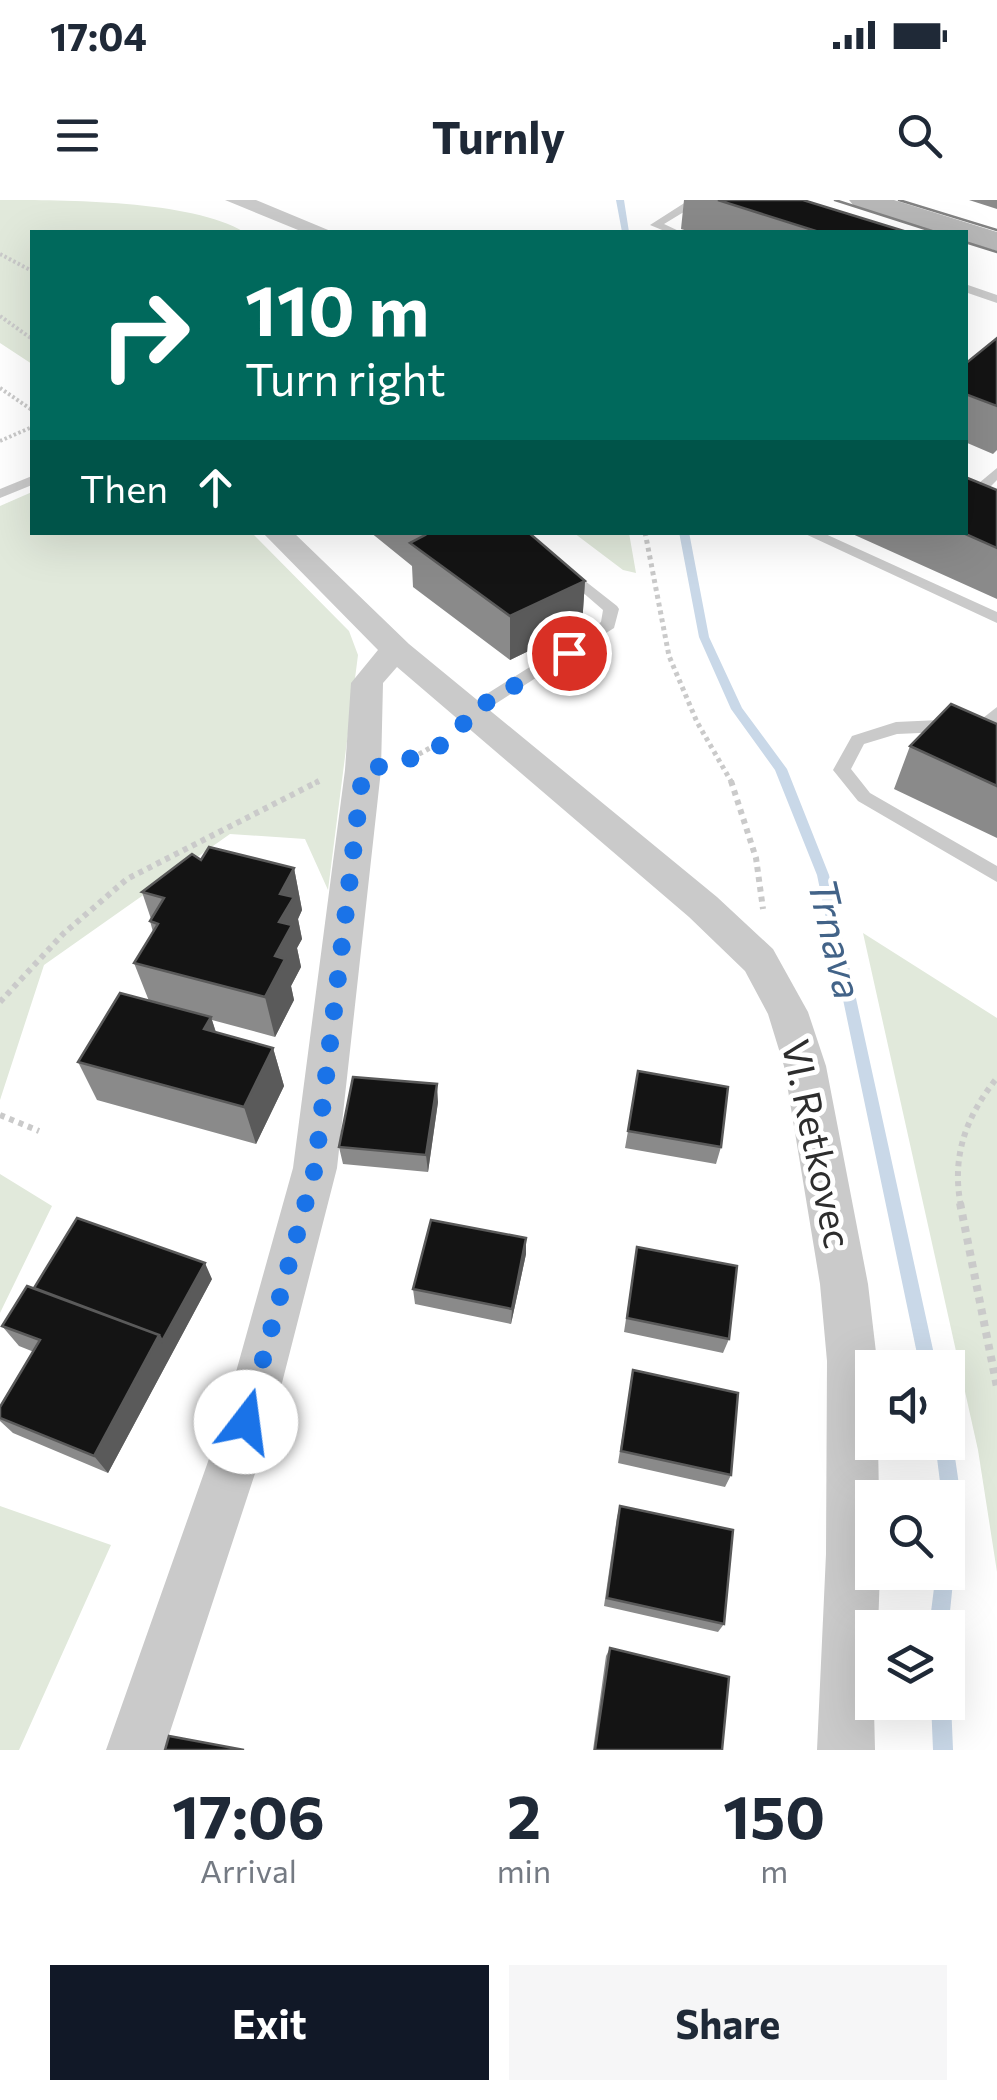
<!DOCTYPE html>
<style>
:root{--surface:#fff;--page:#f6f6f7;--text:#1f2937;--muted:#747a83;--accent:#111827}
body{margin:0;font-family:Commissioner,sans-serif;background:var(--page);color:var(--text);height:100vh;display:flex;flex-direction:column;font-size:38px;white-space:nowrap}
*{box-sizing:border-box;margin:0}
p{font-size:32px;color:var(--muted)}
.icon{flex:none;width:55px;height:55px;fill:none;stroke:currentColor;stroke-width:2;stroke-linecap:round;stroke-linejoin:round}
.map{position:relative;height:1550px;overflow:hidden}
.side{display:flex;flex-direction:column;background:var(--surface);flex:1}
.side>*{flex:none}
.guide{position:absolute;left:30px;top:30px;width:938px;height:305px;border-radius:0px;box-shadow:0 10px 40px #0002;background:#00695c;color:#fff;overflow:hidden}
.tools{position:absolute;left:855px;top:1150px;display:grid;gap:20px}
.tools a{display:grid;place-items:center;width:110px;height:110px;border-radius:0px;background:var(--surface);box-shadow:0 10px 40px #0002;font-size:50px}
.pin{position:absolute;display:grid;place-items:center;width:85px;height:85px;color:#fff;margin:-42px;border:5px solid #fff;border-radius:50%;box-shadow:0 2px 10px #0007}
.me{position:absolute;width:110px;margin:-55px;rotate:15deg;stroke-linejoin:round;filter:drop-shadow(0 0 8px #0008)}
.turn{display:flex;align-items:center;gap:35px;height:210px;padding:0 50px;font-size:45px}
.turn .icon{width:130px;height:130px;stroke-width:2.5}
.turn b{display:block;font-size:70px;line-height:85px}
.then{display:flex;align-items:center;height:95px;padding:0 50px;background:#0003;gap:20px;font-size:38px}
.eta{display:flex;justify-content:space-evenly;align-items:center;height:170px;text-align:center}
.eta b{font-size:60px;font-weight:700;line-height:70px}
.cta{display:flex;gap:20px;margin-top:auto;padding:20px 50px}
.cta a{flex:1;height:115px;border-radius:0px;background:var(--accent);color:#fff;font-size:40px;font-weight:700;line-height:115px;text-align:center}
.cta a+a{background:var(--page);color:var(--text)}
.status{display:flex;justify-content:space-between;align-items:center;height:70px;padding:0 50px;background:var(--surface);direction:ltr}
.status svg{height:28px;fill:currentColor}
header{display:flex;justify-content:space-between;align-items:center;height:130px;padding:0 50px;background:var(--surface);font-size:45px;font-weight:700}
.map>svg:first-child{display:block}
.green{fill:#e1e9db}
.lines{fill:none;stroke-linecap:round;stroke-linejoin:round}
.stream{fill:#c9d8e8;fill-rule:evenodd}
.path-far3{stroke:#cacaca;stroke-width:4;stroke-dasharray:2.5 2.5;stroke-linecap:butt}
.path-far2{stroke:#cacaca;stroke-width:5;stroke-dasharray:4 4;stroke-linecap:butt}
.path-far1{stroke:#cacaca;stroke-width:6;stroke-dasharray:5 5;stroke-linecap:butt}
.path{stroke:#cacaca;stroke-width:8;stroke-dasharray:6 6;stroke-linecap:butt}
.service{fill:#cacaca;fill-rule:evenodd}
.minor{fill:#cacaca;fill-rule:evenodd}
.secondary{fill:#b7b7b7;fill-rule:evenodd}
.tram{stroke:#828282;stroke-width:2.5}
.wall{fill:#8a8a8a}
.shaded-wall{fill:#5a5a5a}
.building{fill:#141414;stroke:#5a5a5a;stroke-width:2.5}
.route{stroke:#1a73e8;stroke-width:18;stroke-dasharray:0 32.4}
.labels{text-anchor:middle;stroke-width:10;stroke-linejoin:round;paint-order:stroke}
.street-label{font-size:38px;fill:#2d2d2d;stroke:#fff}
.water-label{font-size:40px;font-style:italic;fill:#426388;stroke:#fff}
</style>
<div class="status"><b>17:04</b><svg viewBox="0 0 49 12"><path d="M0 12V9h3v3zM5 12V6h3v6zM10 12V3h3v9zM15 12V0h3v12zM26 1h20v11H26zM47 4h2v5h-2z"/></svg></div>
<header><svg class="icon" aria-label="menu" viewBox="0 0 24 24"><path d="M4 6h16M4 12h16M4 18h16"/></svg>Turnly<svg class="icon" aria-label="search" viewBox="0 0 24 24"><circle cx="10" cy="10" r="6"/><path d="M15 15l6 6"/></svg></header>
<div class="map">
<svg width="997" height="1550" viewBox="0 0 997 1550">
<rect width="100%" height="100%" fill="#fff"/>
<path class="green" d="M 0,0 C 64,0 192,0 244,32 L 32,32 L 32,164 L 0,143 Z
M 32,292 L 32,332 L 252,333 L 349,431 L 358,455 L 328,690 L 305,639 L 230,634 L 44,765 L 0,900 L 0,306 Z
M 574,333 L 629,333 L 636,373 L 623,370 Z
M 863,733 L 997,818 L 997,1372 L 978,1250 Z
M 0,974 L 52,1006 L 0,1113 Z
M 0,1306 L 111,1345 L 19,1550 L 0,1550 Z"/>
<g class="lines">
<path class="stream" d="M 616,0 L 624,0 L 629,32 L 622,32 Z
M 679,332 L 689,332 L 709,437 L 742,508 L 787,569 L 829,675 L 937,1168 L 920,1168 L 817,675 L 775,570 L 731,509 L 699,437 Z
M 948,1235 L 953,1242 C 957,1278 968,1319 955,1355 L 948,1357 L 948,1298 L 942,1298 L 935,1242 L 948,1242 Z
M 948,1364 L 952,1365 L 954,1372 L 948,1431 L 948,1428 L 929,1428 L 936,1372 L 948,1372 Z
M 948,1495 L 951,1502 L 953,1550 L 933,1550 L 931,1502 L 948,1502 Z"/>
<path class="path-far3" d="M 0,54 L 32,71
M 0,116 L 32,139
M 0,188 L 32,210
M 0,241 L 32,227"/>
<path class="path-far2" d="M 645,332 L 669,456 L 697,522 L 732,583
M 405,562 L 446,539
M 315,583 L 319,581"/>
<path class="path-far1" d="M 731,581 L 756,658 L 763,709
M 0,802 L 63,734 L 127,679 L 319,581
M 0,915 L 39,931
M 961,1006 C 951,957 966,916 997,878"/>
<path class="path" d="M 960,1003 L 997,1187"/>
<path class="service" d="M 689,0 L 706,0 L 712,4 L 707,7 L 697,4 L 664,24 L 681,32 L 667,32 L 650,25 Z
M 965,84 L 997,95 L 997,103 L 965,92 Z
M 997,268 L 997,280 L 983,294 L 973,294 L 973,288 Z
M 32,276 L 32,285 L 0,298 L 0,289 Z
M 801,332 L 821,332 L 997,412 L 997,423 Z
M 566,366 L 617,406 L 619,409 L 614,428 L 475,517 L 463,517 L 463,509 L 601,422 L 603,410 L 558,371 Z
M 997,507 L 997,524 L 988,530 L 897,534 L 864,544 L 851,569 L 870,593 L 997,666 L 997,682 L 858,601 L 833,570 L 852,536 L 896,522 L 983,518 Z"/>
<path class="minor" d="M 225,0 L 256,0 L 333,32 L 303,32 Z
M 262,332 L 293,332 L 409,444 L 717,697 L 773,749 L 808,812 L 826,866 L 868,1084 L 877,1161 L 877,1168 L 872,1168 L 872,1242 L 878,1242 L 879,1298 L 872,1298 L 872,1372 L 880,1372 L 878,1428 L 872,1428 L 875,1550 L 817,1550 L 826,1354 L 827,1161 L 820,1084 L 784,866 L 768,814 L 745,771 L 689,717 L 397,467 L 383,483 L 381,570 L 337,968 L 272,1222 L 164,1550 L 106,1550 L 222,1222 L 293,968 L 345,570 L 351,483 L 378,450 Z"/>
<path class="secondary" d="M 849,0 L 894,0 L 997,32 L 997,51 L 965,42 L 965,32 L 936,32 L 854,6 Z"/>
<path class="tram" d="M 835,0 L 935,32
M 899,0 L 997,30
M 965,42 L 997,52"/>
</g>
<path class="wall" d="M 684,0 L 803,0 L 907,32 L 691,32 L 681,29 Z
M 969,0 L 997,0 L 997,9 Z
M 997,138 L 997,250 L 993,254 L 965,242 L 965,164 Z
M 997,290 L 997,399 L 848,332 L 965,332 Z
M 370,332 L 528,332 L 585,381 L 582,425 L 510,460 L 413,387 L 412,366 Z
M 997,524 L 997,638 L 894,589 L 910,546 Z
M 201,660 L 294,668 L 302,710 L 298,719 L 302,739 L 297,748 L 301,767 L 291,786 L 294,800 L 275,837 L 212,820 L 216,832 L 273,848 L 284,886 L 256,944 L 97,900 L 78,862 L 149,801 L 134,763 L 153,732 L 150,721 L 151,719 L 142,692 Z
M 438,902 L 428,972 L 343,964 L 339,947 Z
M 628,931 L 721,947 L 716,964 L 625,948 Z
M 526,1038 L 526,1054 L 511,1124 L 415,1104 L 413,1089 Z
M 637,1047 L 729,1139 L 723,1153 L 624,1132 Z
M 212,1079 L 108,1273 L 13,1233 L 0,1221 L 0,1207 L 34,1152 L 19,1146 L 2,1126 Z
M 633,1170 L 731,1275 L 725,1287 L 618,1263 Z
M 620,1306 L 724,1424 L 718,1432 L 604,1406 L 617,1317 Z
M 610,1448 L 722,1550 L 593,1550 L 606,1456 Z"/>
<path class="shaded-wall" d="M 585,381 L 582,425 L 510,460 L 510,416 Z
M 294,668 L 302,710 L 298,719 L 302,739 L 297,748 L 301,767 L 291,786 L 294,800 L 275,837 L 265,797 L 275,756 L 279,722 L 280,694 Z
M 211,817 L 223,856 L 204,829 Z
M 273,848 L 284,886 L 256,944 L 244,907 Z
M 437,884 L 438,902 L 428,972 L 426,955 Z
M 526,1038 L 526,1054 L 511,1124 L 512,1109 Z
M 205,1063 L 212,1079 L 108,1273 L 94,1256 L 159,1135 Z"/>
<path class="building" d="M 718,0 L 803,0 L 907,32 L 819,32 Z
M 997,138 L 997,206 L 965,194 L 965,164 Z
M 965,277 L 997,290 L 997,348 L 961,332 L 965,332 Z
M 423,332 L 528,332 L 585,381 L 510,416 L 410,343 L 425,335 Z
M 951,504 L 997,524 L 997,586 L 910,546 Z
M 209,647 L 294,668 L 280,694 L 294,697 L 279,722 L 292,725 L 275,756 L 285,759 L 265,797 L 134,763 L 158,724 L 150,721 L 164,698 L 142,692 L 192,654 L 201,660 Z
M 120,793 L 211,817 L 204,829 L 273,848 L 244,907 L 78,862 Z
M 638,871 L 728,887 L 721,947 L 628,931 Z
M 353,877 L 437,884 L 426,955 L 339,947 Z
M 77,1018 L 205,1063 L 162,1141 L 159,1135 L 34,1088 Z
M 431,1020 L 526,1038 L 512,1109 L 413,1089 Z
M 637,1047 L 737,1066 L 729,1139 L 627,1118 Z
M 27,1086 L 159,1135 L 94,1256 L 0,1218 L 0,1207 L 40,1140 L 2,1126 Z
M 633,1170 L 738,1193 L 731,1275 L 621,1251 Z
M 620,1306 L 733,1330 L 724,1424 L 607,1398 Z
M 610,1448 L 729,1477 L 722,1550 L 595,1550 Z
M 169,1536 L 244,1550 L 165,1550 Z"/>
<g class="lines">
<path class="route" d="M 246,1222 L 315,968 L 363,570 C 401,562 453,553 469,513 L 569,453"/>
</g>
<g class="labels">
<g class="street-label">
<text transform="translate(816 944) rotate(78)" y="13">VI. Retkovec</text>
</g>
<g class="water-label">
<text transform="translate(835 739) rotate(77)" y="14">Trnava</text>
</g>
</g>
</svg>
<div class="tools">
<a><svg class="icon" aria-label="sound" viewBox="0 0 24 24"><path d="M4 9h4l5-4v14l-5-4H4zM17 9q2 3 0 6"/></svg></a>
<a><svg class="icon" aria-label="search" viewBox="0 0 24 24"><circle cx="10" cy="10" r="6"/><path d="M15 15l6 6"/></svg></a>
<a><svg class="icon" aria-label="layers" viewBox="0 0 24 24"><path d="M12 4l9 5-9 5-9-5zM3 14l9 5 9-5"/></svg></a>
</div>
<div class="pin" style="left:569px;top:453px;background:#d93025"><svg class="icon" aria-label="arrive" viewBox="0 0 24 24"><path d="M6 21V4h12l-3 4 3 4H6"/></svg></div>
<svg class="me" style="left:246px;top:1222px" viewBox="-20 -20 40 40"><circle r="19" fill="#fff"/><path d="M0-13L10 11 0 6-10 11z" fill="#1a73e8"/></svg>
<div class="guide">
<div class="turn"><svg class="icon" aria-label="right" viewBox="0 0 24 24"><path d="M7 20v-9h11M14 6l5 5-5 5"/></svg><div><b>110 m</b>Turn right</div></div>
<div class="then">Then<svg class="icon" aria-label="ahead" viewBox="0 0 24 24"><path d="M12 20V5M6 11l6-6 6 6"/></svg></div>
</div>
</div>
<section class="side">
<div class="eta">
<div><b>17:06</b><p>Arrival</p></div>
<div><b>2</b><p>min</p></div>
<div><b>150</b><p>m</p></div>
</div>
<div class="cta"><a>Exit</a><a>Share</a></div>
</section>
